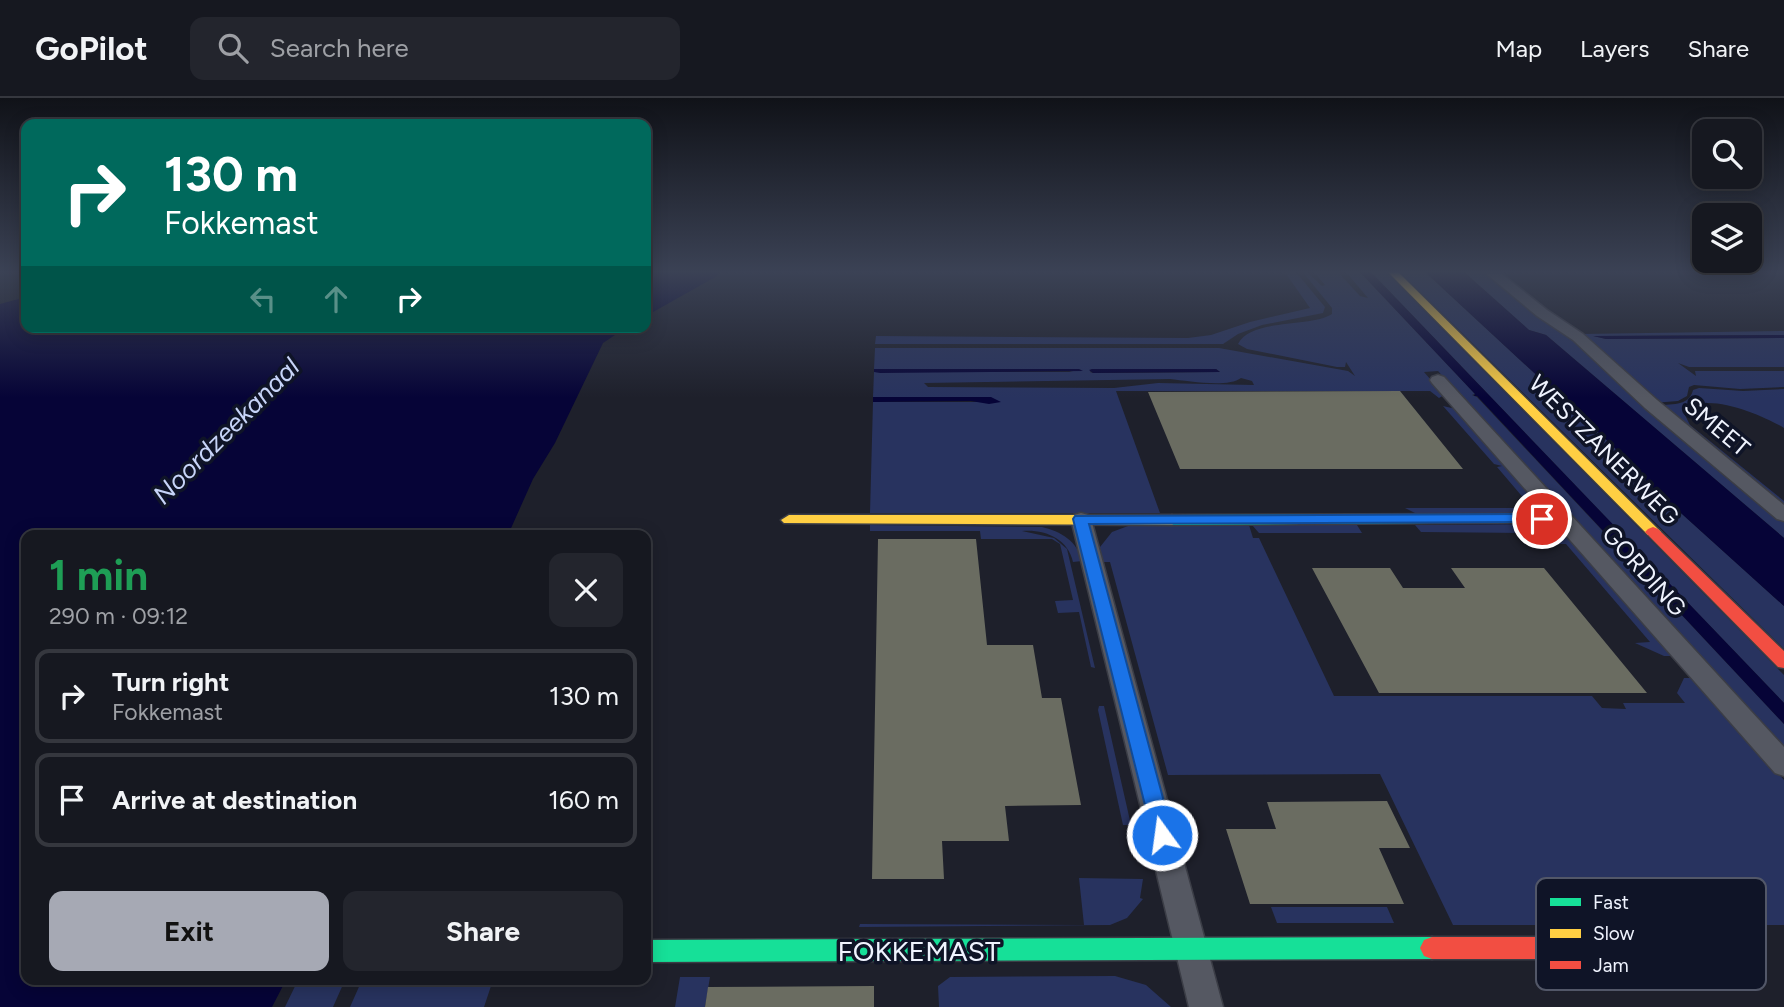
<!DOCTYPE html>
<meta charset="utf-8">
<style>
:root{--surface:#161820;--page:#23252d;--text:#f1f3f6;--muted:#9ea0a5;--line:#35373e;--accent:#a6a9b4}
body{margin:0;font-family:Figtree,sans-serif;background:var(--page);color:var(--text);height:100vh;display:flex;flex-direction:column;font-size:26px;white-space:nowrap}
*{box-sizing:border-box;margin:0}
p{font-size:23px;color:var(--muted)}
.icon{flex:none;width:38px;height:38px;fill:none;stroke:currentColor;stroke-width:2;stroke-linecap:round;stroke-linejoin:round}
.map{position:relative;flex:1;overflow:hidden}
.details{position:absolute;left:21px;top:432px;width:630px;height:455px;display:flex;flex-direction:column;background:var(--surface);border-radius:14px;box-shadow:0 4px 18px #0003,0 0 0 2px var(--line)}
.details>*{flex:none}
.guide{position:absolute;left:21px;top:21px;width:630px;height:214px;border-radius:14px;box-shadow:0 4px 18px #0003,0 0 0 2px var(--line);background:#00695c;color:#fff;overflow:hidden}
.tools{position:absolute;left:1692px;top:21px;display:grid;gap:14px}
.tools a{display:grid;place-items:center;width:70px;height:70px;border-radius:14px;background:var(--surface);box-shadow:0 4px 18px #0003,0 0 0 2px var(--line);font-size:35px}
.pin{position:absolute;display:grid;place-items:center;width:60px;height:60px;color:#fff;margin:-30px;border:4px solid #fff;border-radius:50%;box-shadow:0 2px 7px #0007}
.me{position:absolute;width:77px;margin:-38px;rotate:346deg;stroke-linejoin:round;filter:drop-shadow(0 0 5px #0008)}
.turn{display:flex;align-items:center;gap:24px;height:147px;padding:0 28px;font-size:32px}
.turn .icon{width:91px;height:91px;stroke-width:2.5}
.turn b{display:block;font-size:49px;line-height:60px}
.lanes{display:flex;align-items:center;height:66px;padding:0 28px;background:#0003;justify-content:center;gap:35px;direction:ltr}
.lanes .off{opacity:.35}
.round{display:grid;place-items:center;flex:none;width:74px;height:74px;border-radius:14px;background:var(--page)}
.head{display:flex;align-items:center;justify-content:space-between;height:119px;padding:0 28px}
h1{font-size:42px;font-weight:700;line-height:52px;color:#1e9e55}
.action{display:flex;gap:14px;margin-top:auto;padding:14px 28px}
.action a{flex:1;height:80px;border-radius:14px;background:var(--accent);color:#111;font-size:28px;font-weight:700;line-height:80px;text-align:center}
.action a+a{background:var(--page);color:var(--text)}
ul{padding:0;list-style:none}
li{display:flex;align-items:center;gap:21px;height:94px;margin:0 14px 10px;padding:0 14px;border:4px solid var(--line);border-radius:14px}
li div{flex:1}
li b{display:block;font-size:26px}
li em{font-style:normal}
header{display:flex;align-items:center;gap:42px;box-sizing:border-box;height:98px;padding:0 35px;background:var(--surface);border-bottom:2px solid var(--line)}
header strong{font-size:33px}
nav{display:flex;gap:38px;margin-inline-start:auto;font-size:24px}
.search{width:490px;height:63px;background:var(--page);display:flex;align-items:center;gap:18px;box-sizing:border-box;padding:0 24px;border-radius:14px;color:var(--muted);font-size:26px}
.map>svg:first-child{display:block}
.green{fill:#28335f;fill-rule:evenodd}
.water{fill:#060437}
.building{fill:#6a6c61}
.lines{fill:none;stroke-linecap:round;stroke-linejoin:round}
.street-casing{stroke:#3b3d46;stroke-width:3}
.fast-casing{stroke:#3b3d46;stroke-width:3}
.slow-casing{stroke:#3b3d46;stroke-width:3}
.jam-casing{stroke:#3b3d46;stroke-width:3}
.street{fill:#555862;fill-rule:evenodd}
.fast{fill:#16e098;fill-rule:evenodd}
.slow{fill:#ffcf43;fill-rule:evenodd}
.jam{fill:#f24e42;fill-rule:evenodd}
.route{fill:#1a73e8;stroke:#114b97;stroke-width:2}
.labels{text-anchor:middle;stroke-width:7;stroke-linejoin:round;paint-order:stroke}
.street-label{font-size:24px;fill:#eff3fe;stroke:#0f1427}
.water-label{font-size:26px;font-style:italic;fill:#c7d4f8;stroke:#0f1427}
.near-street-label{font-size:28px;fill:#eff3fe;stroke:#0f1427}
.key{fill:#0f1427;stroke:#525768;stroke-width:2}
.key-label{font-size:19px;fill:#eff3fe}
</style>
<header>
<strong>GoPilot</strong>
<div class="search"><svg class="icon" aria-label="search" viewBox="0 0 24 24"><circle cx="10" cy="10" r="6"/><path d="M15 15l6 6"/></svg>Search here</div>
<nav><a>Map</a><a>Layers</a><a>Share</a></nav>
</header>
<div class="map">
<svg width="1784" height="909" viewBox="0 0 1784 909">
<rect width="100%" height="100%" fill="#1e202b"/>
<path class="green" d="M 1284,173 L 1295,173 L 1325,209 L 1323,215 L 1262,227 L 1238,236 L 1223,246 L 875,246 L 876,238 L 1188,240 L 1211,237 L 1250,224 L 1310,210 Z
M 1302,173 L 1306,173 L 1322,188 L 1325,187 L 1313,173 L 1337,173 L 1360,198 L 1368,200 L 1345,173 L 1359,173 L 1475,296 L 1472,297 L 1477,299 L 1784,626 L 1784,654 L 1438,273 L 1424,274 L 1444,297 L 1439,300 L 1430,293 L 1116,293 L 1160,415 L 870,415 L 873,304 L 978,304 L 991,299 L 873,299 L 874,274 L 1069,274 L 1081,271 L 874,271 L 875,250 L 1219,250 L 1348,273 L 1355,278 L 1346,264 L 1345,269 L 1337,269 L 1247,251 L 1238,246 C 1251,220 1310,230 1332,216 L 1332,210 ZM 1092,271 L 1216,271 L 1220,274 L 1093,275 L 1090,274 ZM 1241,280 L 1252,283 L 1254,287 L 1158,285 L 1114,290 L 928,289 L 924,285 L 1170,281 C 1188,283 1228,290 1241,280 Z
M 1370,173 L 1385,173 L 1784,577 L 1784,605 Z
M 1399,173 L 1424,173 L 1612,347 L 1651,388 L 1784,508 L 1784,551 Z
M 1463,173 L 1485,173 L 1523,205 L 1571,239 L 1642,305 L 1784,424 L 1784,440 L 1546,237 L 1529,232 Z
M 1784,233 L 1784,237 L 1594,238 L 1606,241 L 1784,240 L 1784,269 L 1689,269 L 1678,265 L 1696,278 L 1695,273 L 1784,273 L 1784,289 L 1740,291 L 1694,287 L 1689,289 L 1687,298 L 1678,303 L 1653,305 L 1581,236 Z
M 1699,290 L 1743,293 L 1784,291 L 1784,330 C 1765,318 1700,290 1684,315 L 1690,327 L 1784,403 L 1784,413 L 1655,307 C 1670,306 1689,309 1693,292 Z
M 1443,308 L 1456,311 L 1548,415 L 1415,415 L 1405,410 L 1532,410 L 1497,369 L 1502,368 L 1494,366 Z
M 1558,426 L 1674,558 L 1664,558 L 1635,545 L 1650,544 L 1566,446 L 1551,446 L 1541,435 L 1421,434 L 1415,427 Z
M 870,427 L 1042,429 C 1062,434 1077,443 1082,463 L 1073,464 C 1068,440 1044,431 1022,433 L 1054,440 L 1067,451 L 1095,570 L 1091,569 L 1079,514 L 1058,515 L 1055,503 L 1073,502 L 1060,446 L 1052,441 L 981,441 L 980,433 L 870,433 Z
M 1249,427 L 1253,440 L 1259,440 L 1334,598 L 1592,598 L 1602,610 L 1626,611 L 1623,605 L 1685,605 L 1677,595 L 1684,580 L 1694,580 L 1784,682 L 1784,827 L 1453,827 L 1380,676 L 1168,677 L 1110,464 L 1102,464 L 1100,449 L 1112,434 L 1128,428 Z
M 1252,427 L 1357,427 L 1362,435 L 1259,435 Z
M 1099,608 L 1104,608 L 1131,727 L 1123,727 L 1098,612 Z
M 1079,780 L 1143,781 L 1140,800 L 1143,801 L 1127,820 L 1110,827 L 859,829 L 860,826 L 1084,827 Z
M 1271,809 L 1387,809 L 1394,825 L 1277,825 Z
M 1115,878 L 1146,887 L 1171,909 L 939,909 L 938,888 L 950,879 Z
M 680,879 L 710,879 L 705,909 L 675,909 Z
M 298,882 L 345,882 L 333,909 L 285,909 Z
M 362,882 L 493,882 L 484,909 L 350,909 Z"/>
<path class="water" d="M 646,173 L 719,173 L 717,178 L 646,218 Z
M 1359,173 L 1370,173 L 1784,605 L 1784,626 L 1477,298 L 1474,298 L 1475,296 Z
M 1424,173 L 1463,173 L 1529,232 L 1546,237 L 1784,440 L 1784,508 L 1651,388 L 1612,347 Z
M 26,199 L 26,229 L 627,229 L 603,245 L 555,345 L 533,381 L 508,437 L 26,438 L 26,882 L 286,882 L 272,909 L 0,909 L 0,206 Z
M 1784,237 L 1784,240 L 1606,241 L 1593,238 Z
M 874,271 L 1079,271 L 1083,273 L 880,275 L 874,274 Z
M 1092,271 L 1216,271 L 1220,274 L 1093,275 L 1089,272 Z
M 873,299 L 991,299 L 1001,304 L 989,306 L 971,303 L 873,304 Z"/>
<path class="building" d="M 1400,293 L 1463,371 L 1180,371 L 1148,294 Z
M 878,441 L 976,441 L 987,547 L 1033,547 L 1042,600 L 1061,600 L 1081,707 L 1005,708 L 1009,743 L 942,743 L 944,781 L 872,781 Z
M 1312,470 L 1390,470 L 1403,490 L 1465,490 L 1451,470 L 1544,470 L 1647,595 L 1379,595 Z
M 1387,703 L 1410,750 L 1379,750 L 1404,806 L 1250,806 L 1226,731 L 1276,731 L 1267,704 Z
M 874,888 L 874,909 L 705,909 L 708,889 Z"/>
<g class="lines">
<defs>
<path id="street" d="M 1483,173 L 1498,173 L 1547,212 L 1583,236 L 1657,302 L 1784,407 L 1784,423 L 1777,421 L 1645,310 L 1573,242 L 1537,218 Z
M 1438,277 L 1444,279 L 1784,649 L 1784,678 L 1775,675 L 1432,285 L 1430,282 L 1432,279 Z
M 1081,415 L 1088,417 L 1091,421 L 1223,909 L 1189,909 L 1071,421 L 1074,417 Z"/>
<path id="fast" d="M 1562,416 L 1567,418 L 1570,421 L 1567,424 L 1172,427 L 1164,422 L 1172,417 Z
M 1432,839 L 1440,842 L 1444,850 L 1440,858 L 1432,861 L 646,864 L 646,842 Z"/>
<path id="slow" d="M 1387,173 L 1397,173 L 1658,431 L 1661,434 L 1658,437 L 1648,437 Z
M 789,417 L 1172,417 L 1180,422 L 1172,427 L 784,425 L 781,422 Z"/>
<path id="jam" d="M 1653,429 L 1658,431 L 1784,553 L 1784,570 L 1778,569 L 1648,437 L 1645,434 L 1648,431 Z
M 1432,839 L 1550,839 L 1558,842 L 1562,850 L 1558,858 L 1550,861 L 1432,861 L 1424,858 L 1420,850 L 1424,842 Z"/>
</defs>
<use href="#street" class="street-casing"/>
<use href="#fast" class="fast-casing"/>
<use href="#slow" class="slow-casing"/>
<use href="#jam" class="jam-casing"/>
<use href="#street" class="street"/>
<use href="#fast" class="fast"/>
<use href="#slow" class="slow"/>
<use href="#jam" class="jam"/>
</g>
<linearGradient id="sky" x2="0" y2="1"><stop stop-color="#101218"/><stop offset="0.58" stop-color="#3b4255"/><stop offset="1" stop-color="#3b4255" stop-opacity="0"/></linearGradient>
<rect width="1784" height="300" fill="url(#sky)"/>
<path class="route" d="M 1542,416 L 1550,421 L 1548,424 L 1089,426 L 1173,737 L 1169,743 L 1162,746 L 1154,743 L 1073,421 L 1075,418 Z"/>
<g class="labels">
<g class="street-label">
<text transform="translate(1717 329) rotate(40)" y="8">SMEET</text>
<text transform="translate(1604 352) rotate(45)" y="8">WESTZANERWEG</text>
<text transform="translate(1644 473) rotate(48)" y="8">GORDING</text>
</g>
<g class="water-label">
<text transform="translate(226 333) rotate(-45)" y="9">Noordzeekanaal</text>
</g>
<g class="near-street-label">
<text x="919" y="863">FOKKEMAST</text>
</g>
</g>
<rect x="1536" y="780" width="230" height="112" rx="10" class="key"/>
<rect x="1550" y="800" width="31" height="8" fill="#16e098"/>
<rect x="1550" y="831" width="31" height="9" fill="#ffcf43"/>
<rect x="1550" y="863" width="31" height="8" fill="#f24e42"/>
<g class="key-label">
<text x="1593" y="811">Fast</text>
<text x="1593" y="842">Slow</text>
<text x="1593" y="874">Jam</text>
</g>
</svg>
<div class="tools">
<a><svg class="icon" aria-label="search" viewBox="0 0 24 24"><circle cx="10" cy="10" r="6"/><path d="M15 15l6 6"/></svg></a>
<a><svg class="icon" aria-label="layers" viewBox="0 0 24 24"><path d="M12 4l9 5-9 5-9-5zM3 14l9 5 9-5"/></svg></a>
</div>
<div class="pin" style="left:1542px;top:421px;background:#d93025"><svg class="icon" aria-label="arrive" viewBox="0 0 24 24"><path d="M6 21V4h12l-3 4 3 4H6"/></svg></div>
<svg class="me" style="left:1162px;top:737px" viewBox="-20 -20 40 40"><circle r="17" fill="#1a73e8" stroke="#fff" stroke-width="3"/><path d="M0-11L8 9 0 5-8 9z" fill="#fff"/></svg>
<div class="guide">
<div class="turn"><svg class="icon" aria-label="right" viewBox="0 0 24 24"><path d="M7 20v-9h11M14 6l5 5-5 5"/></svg><div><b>130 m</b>Fokkemast</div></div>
<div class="lanes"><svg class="icon off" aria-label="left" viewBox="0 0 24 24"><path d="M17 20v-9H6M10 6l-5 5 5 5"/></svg><svg class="icon off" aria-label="ahead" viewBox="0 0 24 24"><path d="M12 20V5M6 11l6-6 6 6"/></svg><svg class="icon" aria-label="right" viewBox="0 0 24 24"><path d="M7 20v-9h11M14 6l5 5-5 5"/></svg></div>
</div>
<section class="details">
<div class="head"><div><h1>1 min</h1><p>290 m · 09:12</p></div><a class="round"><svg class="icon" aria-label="close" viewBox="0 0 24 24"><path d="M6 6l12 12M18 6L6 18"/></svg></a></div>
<ul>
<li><svg class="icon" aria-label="right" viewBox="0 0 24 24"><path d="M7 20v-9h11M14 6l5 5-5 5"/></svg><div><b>Turn right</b><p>Fokkemast</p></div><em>130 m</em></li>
<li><svg class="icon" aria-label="arrive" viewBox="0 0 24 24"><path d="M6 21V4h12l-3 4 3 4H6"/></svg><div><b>Arrive at destination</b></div><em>160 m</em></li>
</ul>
<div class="action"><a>Exit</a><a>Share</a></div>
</section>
</div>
